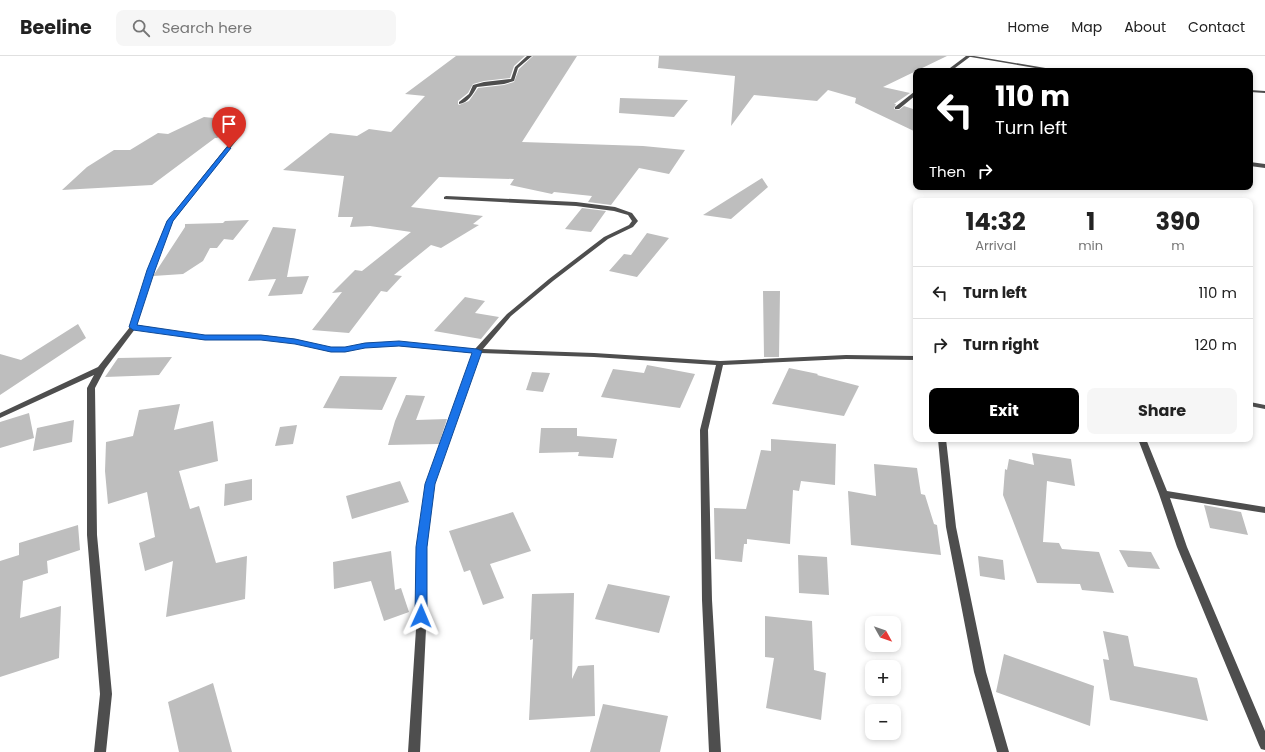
<!DOCTYPE html>
<meta charset="utf-8">
<style>
:root{--surface:#fff;--page:#f6f6f6;--text:#222;--muted:#767676;--line:#e0e0e0;--accent:#000}
body{margin:0;font-family:Poppins,sans-serif;background:var(--page);color:var(--text);height:100vh;display:flex;flex-direction:column;font-size:15px;white-space:nowrap}
*{box-sizing:border-box;margin:0}
p{font-size:13px;color:var(--muted)}
.icon{flex:none;width:22px;height:22px;fill:none;stroke:currentColor;stroke-width:2;stroke-linecap:round;stroke-linejoin:round}
.map{position:relative;flex:1;overflow:hidden}
.panel{position:absolute;left:913px;top:142px;width:340px;height:244px;display:flex;flex-direction:column;background:var(--surface);border-radius:8px;box-shadow:0 2px 6px #0003}
.panel>*{flex:none}
.hud{position:absolute;left:913px;top:12px;width:340px;height:122px;border-radius:8px;box-shadow:0 2px 6px #0003;background:#000;color:#fff;overflow:hidden}
.needle{width:26px;rotate:130deg}
.buttons{position:absolute;left:865px;top:560px;display:grid;gap:8px}
.buttons a{display:grid;place-items:center;width:36px;height:36px;border-radius:8px;background:var(--surface);box-shadow:0 2px 6px #0003;font-size:20px}
.pin{position:absolute;display:grid;place-items:center;width:34px;height:34px;color:#fff;margin:-41px -17px;border-radius:50% 50% 50% 0;rotate:-45deg;box-shadow:0 0 4px #0007}
.pin .icon{rotate:45deg}
.me{position:absolute;width:44px;margin:-22px;rotate:1deg;stroke-linejoin:round;filter:drop-shadow(0 0 3px #0008)}
.turn{display:flex;align-items:center;gap:14px;height:84px;padding:0 16px;font-size:18px}
.turn .icon{width:52px;height:52px;stroke-width:2.5}
.turn b{display:block;font-size:28px;line-height:34px}
.then{display:flex;align-items:center;height:38px;padding:0 16px;background:#0003;gap:8px;font-size:15px}
.eta{display:flex;justify-content:space-evenly;align-items:center;height:68px;text-align:center}
.eta b{font-size:24px;font-weight:700;line-height:28px}
.primary-button{display:flex;gap:8px;margin-top:auto;padding:8px 16px}
.primary-button a{flex:1;height:46px;border-radius:8px;background:var(--accent);color:#fff;font-size:16px;font-weight:700;line-height:46px;text-align:center}
.primary-button a+a{background:var(--page);color:var(--text)}
ul{padding:0;list-style:none}
li{display:flex;align-items:center;gap:12px;height:52px;padding:0 16px;border-top:1px solid var(--line)}
li div{flex:1}
li b{display:block;font-size:15px}
li em{font-style:normal}
header{display:flex;align-items:center;gap:24px;box-sizing:border-box;height:56px;padding:0 20px;background:var(--surface);border-bottom:1px solid var(--line)}
header strong{font-size:19px}
nav{display:flex;gap:22px;margin-inline-start:auto;font-size:14px}
.search{width:280px;height:36px;background:var(--page);display:flex;align-items:center;gap:10px;box-sizing:border-box;padding:0 14px;border-radius:8px;color:var(--muted);font-size:15px}
.map>svg:first-child{display:block}
.building{fill:#bebebe}
.lines{fill:none;stroke-linecap:round;stroke-linejoin:round}
.minor{fill:#4e4e4e;fill-rule:evenodd}
.tertiary{fill:#4e4e4e;fill-rule:evenodd}
.route{fill:#1a73e8;stroke:#114b97}
</style>
<header>
<strong>Beeline</strong>
<div class="search"><svg class="icon" aria-label="search" viewBox="0 0 24 24"><circle cx="10" cy="10" r="6"/><path d="M15 15l6 6"/></svg>Search here</div>
<nav><a>Home</a><a>Map</a><a>About</a><a>Contact</a></nav>
</header>
<div class="map">
<svg width="1265" height="696" viewBox="0 0 1265 696">
<rect width="100%" height="100%" fill="#fff"/>
<path class="building" d="M 456,0 L 525,0 L 514,10 L 510,22 L 484,25 L 473,28 L 468,37 L 458,45 L 458,48 L 459,49 L 469,45 L 478,32 L 504,29 L 514,26 L 519,13 L 533,0 L 577,0 L 522,86 L 643,90 L 685,94 L 669,118 L 639,112 L 611,149 L 588,146 L 592,140 L 554,136 L 552,138 L 510,129 L 514,123 L 439,121 L 411,151 L 483,160 L 473,168 L 479,169 L 441,192 L 431,189 L 394,219 L 402,220 L 387,236 L 381,235 L 349,277 L 312,274 L 342,236 L 332,237 L 355,214 L 362,215 L 411,176 L 370,170 L 350,171 L 353,161 L 338,161 L 344,120 L 283,114 L 330,77 L 357,80 L 369,73 L 391,76 L 425,40 L 405,38 Z
M 659,0 L 947,0 L 883,31 L 910,37 L 894,48 L 896,48 L 894,53 L 899,54 L 904,50 L 916,54 L 916,76 L 855,47 L 856,42 L 828,34 L 817,45 L 754,39 L 731,70 L 735,20 L 658,12 Z
M 620,42 L 688,44 L 674,61 L 619,57 Z
M 204,61 L 243,65 L 217,82 L 215,82 L 152,129 L 62,134 L 87,111 L 114,94 L 130,94 L 158,77 L 168,78 Z
M 762,122 L 768,131 L 731,163 L 703,159 Z
M 582,152 L 606,155 L 591,176 L 565,173 Z
M 249,164 L 233,184 L 224,183 L 217,192 L 210,192 L 203,205 L 183,218 L 153,220 L 185,171 L 185,168 L 223,167 L 225,165 Z
M 273,171 L 296,173 L 287,221 L 309,220 L 302,238 L 268,240 L 276,223 L 248,225 Z
M 647,177 L 669,182 L 637,221 L 609,215 L 624,198 L 631,199 Z
M 763,235 L 780,235 L 779,301 L 764,301 Z
M 465,241 L 485,245 L 475,257 L 499,261 L 481,283 L 434,275 Z
M 78,268 L 86,282 L 0,339 L 0,298 L 21,304 Z
M 172,301 L 159,319 L 105,321 L 118,302 Z
M 647,309 L 695,318 L 680,352 L 601,341 L 613,313 L 644,317 Z
M 789,312 L 818,318 L 817,319 L 859,330 L 844,360 L 772,348 Z
M 532,316 L 550,317 L 543,336 L 526,334 Z
M 340,320 L 397,321 L 382,354 L 323,352 Z
M 406,339 L 425,340 L 416,364 L 447,363 L 439,388 L 388,389 L 395,365 Z
M 180,348 L 174,374 L 213,365 L 218,405 L 179,415 L 190,453 L 199,450 L 216,507 L 247,500 L 245,543 L 166,561 L 173,505 L 145,515 L 139,487 L 155,481 L 147,436 L 108,448 L 105,415 L 106,386 L 133,380 L 139,354 Z
M 29,357 L 34,382 L 0,392 L 0,366 Z
M 74,364 L 72,386 L 33,395 L 37,372 Z
M 297,369 L 293,388 L 275,390 L 280,371 Z
M 541,372 L 577,372 L 577,380 L 617,383 L 613,402 L 578,400 L 579,396 L 539,397 Z
M 771,383 L 836,388 L 835,429 L 801,425 L 799,435 L 793,434 L 790,488 L 747,483 L 747,488 L 744,488 L 742,506 L 715,503 L 714,452 L 746,453 L 761,394 L 771,395 Z
M 1032,397 L 1071,403 L 1075,430 L 1047,425 L 1043,486 L 1059,487 L 1062,493 L 1099,496 L 1114,537 L 1082,534 L 1080,528 L 1037,527 L 1003,439 L 1005,413 L 1007,414 L 1009,403 L 1034,409 Z
M 874,408 L 917,412 L 921,438 L 925,439 L 934,468 L 937,469 L 941,499 L 851,489 L 848,435 L 876,440 Z
M 252,423 L 252,444 L 224,450 L 225,428 Z
M 400,425 L 409,446 L 352,463 L 346,440 Z
M 1204,449 L 1241,456 L 1248,479 L 1210,472 Z
M 513,456 L 531,495 L 490,508 L 504,542 L 483,549 L 470,514 L 464,516 L 449,475 Z
M 78,469 L 80,494 L 47,505 L 48,517 L 23,525 L 20,562 L 61,550 L 59,602 L 0,621 L 0,505 L 19,499 L 19,487 Z
M 1119,494 L 1151,496 L 1160,513 L 1128,511 Z
M 391,495 L 395,534 L 401,532 L 409,556 L 384,565 L 371,525 L 334,533 L 333,506 Z
M 798,499 L 827,501 L 829,539 L 799,537 Z
M 978,500 L 1003,504 L 1005,524 L 980,520 Z
M 608,528 L 670,540 L 659,577 L 595,563 Z
M 574,537 L 572,623 L 578,610 L 594,609 L 595,660 L 529,664 L 533,583 L 530,584 L 532,538 Z
M 765,560 L 812,565 L 814,614 L 826,617 L 821,664 L 766,652 L 774,602 L 765,601 Z
M 1103,575 L 1128,580 L 1134,610 L 1197,622 L 1208,665 L 1110,644 L 1103,603 L 1109,604 Z
M 1004,598 L 1094,630 L 1090,670 L 996,636 Z
M 213,627 L 232,696 L 179,696 L 168,646 Z
M 603,648 L 668,660 L 660,696 L 590,696 Z"/>
<g class="lines">
<path class="minor" d="M 527,0 L 532,0 L 518,12 L 514,25 L 504,28 L 477,31 C 473,38 468,47 459,48 L 459,46 L 469,38 L 473,29 L 484,26 L 511,23 L 515,11 Z
M 966,0 L 971,0 L 951,15 L 946,15 Z
M 914,36 L 916,36 L 916,39 L 899,53 L 895,53 L 895,51 Z
M 236,79 L 240,80 L 173,165 L 154,213 L 137,269 L 205,280 L 261,279 L 295,283 L 331,292 L 345,292 L 365,287 L 399,286 L 475,293 L 507,258 L 549,223 L 604,181 L 629,169 L 632,165 L 628,159 L 614,155 L 576,150 L 444,143 L 444,141 L 446,140 L 576,146 L 615,151 L 632,157 L 638,165 L 633,171 L 608,183 L 553,225 L 511,260 L 483,293 L 594,297 L 720,305 L 846,299 L 916,300 L 916,304 L 846,303 L 723,309 L 708,374 L 712,544 L 721,696 L 709,696 L 702,544 L 700,374 L 716,309 L 594,301 L 480,297 L 434,428 L 427,491 L 426,573 L 420,696 L 408,696 L 416,573 L 417,491 L 426,428 L 473,297 L 399,290 L 365,291 L 345,296 L 331,296 L 295,287 L 261,283 L 205,284 L 135,273 L 105,313 L 95,332 L 97,479 L 112,638 L 106,696 L 94,696 L 100,638 L 87,479 L 87,332 L 94,319 L 0,362 L 0,357 L 98,311 L 130,271 L 148,213 L 167,165 Z
M 1250,106 L 1265,108 L 1265,112 L 1250,110 Z
M 1250,346 L 1265,349 L 1265,353 L 1250,350 Z
M 938,383 L 946,383 L 956,471 L 986,616 L 1009,696 L 997,696 L 974,616 L 946,471 Z
M 1138,383 L 1146,383 L 1167,435 L 1265,451 L 1265,457 L 1170,442 L 1187,491 L 1265,675 L 1265,694 L 1261,693 L 1259,689 L 1177,491 L 1159,438 Z"/>
<path class="tertiary" d="M 965,0 L 974,0 L 1063,15 L 1053,15 Z
M 1250,34 L 1265,35 L 1265,37 L 1250,36 Z"/>
</g>
<path class="route" d="M 227,91 L 231,92 L 173,165 L 155,214 L 137,269 L 205,279 L 261,279 L 295,283 L 331,291 L 345,291 L 365,287 L 399,285 L 477,293 L 482,295 L 435,428 L 427,491 L 427,560 L 425,563 L 421,564 L 417,563 L 415,560 L 416,491 L 425,428 L 472,297 L 399,290 L 365,292 L 345,296 L 331,296 L 295,288 L 261,284 L 205,284 L 133,274 L 129,271 L 147,214 L 167,165 Z"/>
</svg>
<div class="buttons">
<a><svg class="needle" viewBox="-14 -14 28 28"><path d="M0-13l5 13h-10z" fill="#e53935"/><path d="M0 13l5-13h-10z" fill="#767676"/></svg></a>
<a>+</a>
<a>−</a>
</div>
<div class="pin" style="left:229px;top:92px;background:#d93025"><svg class="icon" aria-label="arrive" viewBox="0 0 24 24"><path d="M6 21V4h12l-3 4 3 4H6"/></svg></div>
<svg class="me" style="left:421px;top:560px" viewBox="-20 -20 40 40"><path d="M0-17L14 15 0 8-14 15z" fill="#1a73e8" stroke="#fff" stroke-width="4"/></svg>
<div class="hud">
<div class="turn"><svg class="icon" aria-label="left" viewBox="0 0 24 24"><path d="M17 20v-9H6M10 6l-5 5 5 5"/></svg><div><b>110 m</b>Turn left</div></div>
<div class="then">Then<svg class="icon" aria-label="right" viewBox="0 0 24 24"><path d="M7 20v-9h11M14 6l5 5-5 5"/></svg></div>
</div>
<section class="panel">
<div class="eta">
<div><b>14:32</b><p>Arrival</p></div>
<div><b>1</b><p>min</p></div>
<div><b>390</b><p>m</p></div>
</div>
<ul>
<li><svg class="icon" aria-label="left" viewBox="0 0 24 24"><path d="M17 20v-9H6M10 6l-5 5 5 5"/></svg><div><b>Turn left</b></div><em>110 m</em></li>
<li><svg class="icon" aria-label="right" viewBox="0 0 24 24"><path d="M7 20v-9h11M14 6l5 5-5 5"/></svg><div><b>Turn right</b></div><em>120 m</em></li>
</ul>
<div class="primary-button"><a>Exit</a><a>Share</a></div>
</section>
</div>
